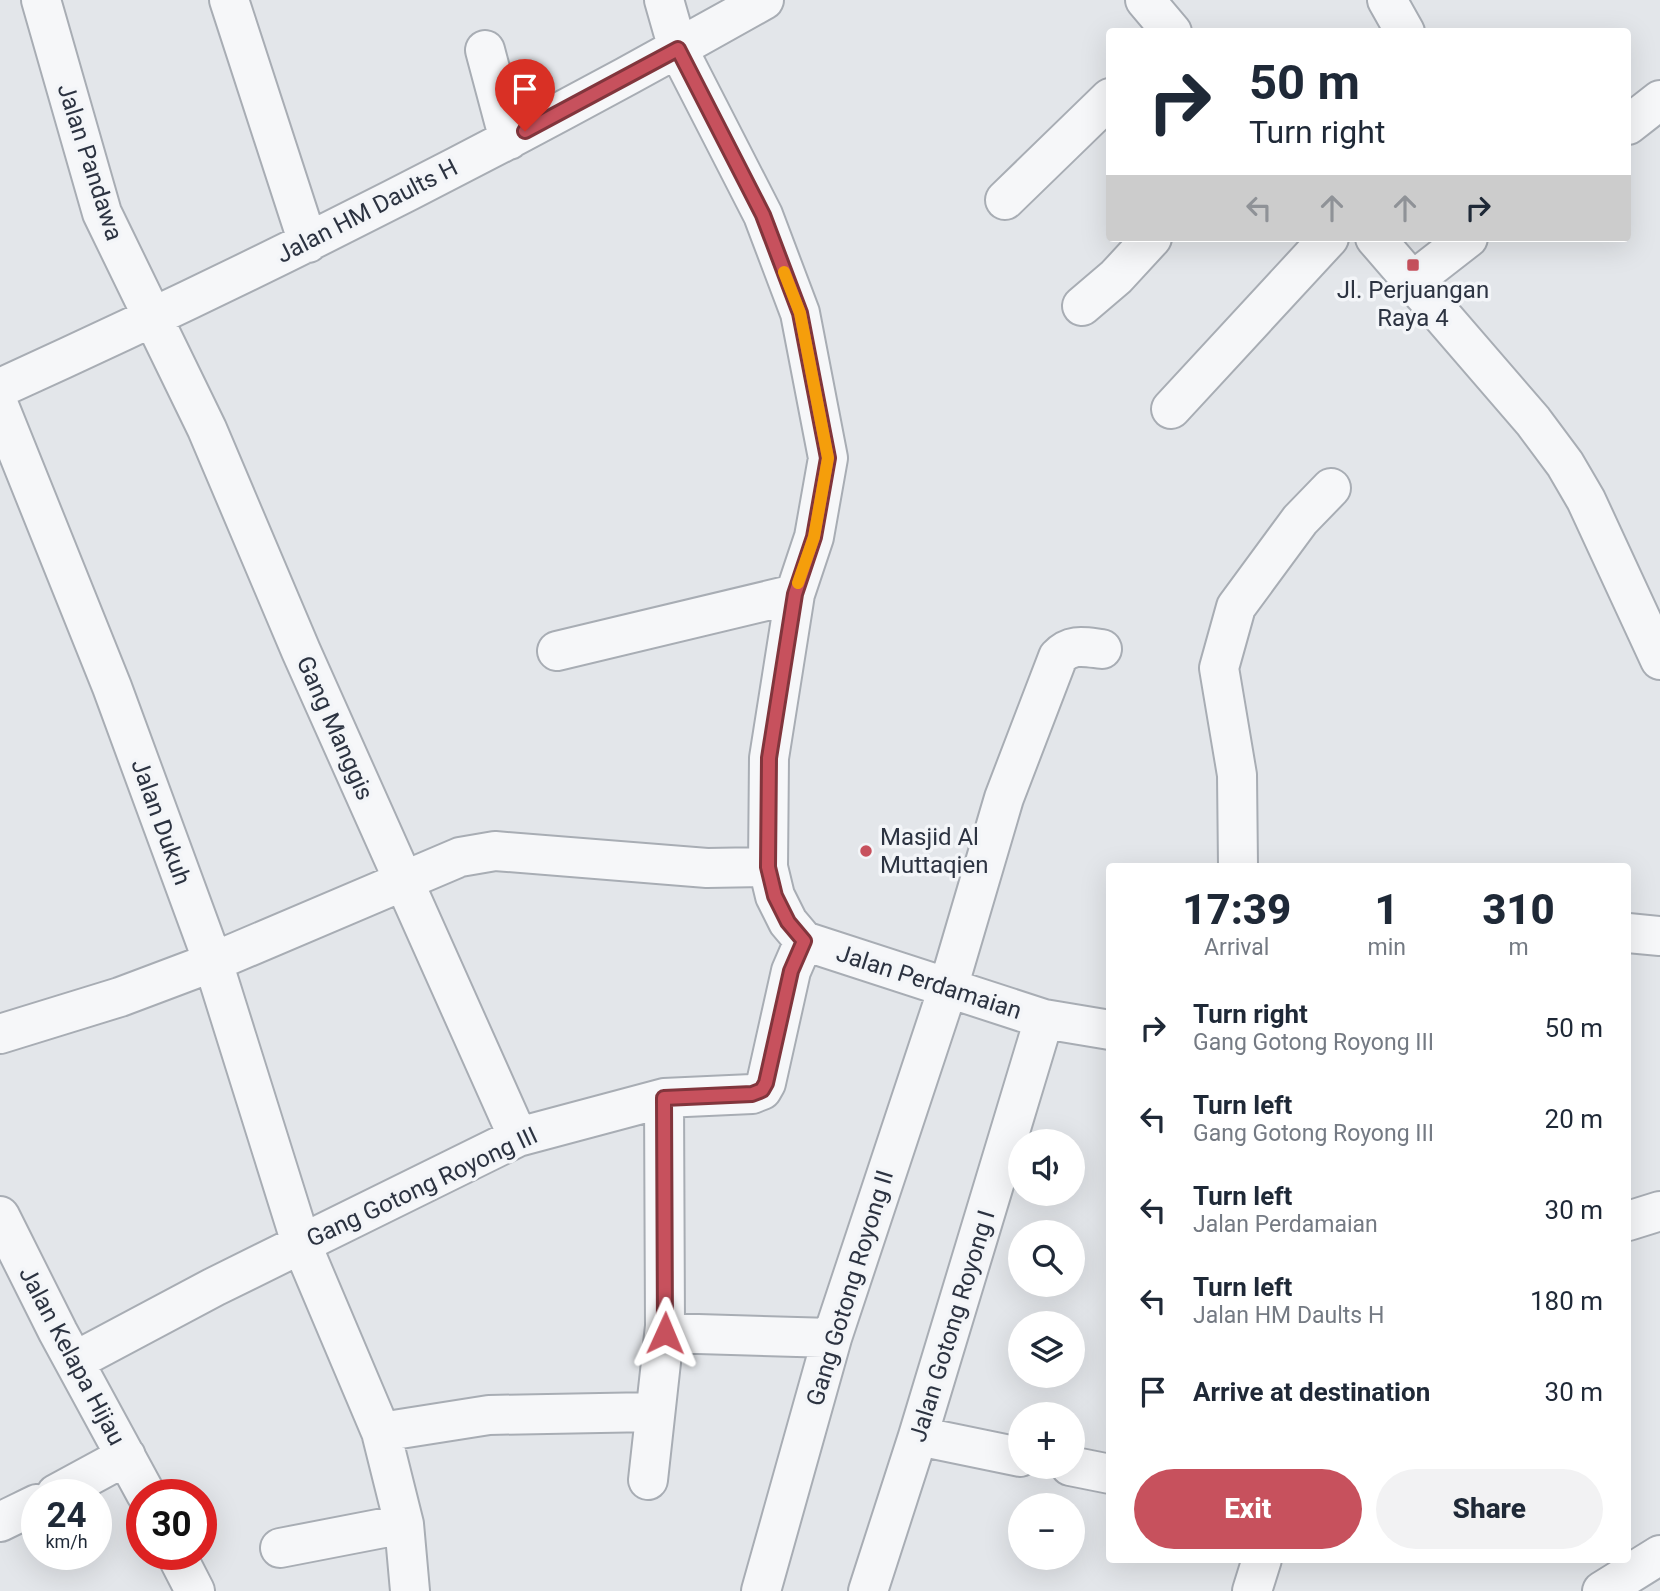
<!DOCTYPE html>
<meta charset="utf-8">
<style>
:root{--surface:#fff;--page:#f2f2f3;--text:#1f2937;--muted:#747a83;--accent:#c7515d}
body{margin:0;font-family:Roboto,sans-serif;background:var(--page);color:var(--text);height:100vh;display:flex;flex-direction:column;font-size:26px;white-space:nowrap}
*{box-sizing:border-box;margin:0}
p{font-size:23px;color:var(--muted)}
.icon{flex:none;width:38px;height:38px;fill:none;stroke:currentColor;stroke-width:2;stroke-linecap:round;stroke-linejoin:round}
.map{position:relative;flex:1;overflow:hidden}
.sheet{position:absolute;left:1106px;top:863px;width:525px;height:700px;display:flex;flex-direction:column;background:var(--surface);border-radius:7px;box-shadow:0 7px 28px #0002}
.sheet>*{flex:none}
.guide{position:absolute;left:1106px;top:28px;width:525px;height:214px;border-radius:7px;box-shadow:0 7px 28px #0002;background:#fff;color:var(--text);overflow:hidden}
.tools{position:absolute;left:1008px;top:1129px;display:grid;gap:14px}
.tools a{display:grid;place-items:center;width:77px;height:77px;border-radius:50%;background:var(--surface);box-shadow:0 7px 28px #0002;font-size:35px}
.speed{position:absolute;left:21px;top:1479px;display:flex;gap:14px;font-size:35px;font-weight:700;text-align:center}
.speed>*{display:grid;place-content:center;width:91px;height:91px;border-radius:50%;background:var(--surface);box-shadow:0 7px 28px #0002;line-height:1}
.speed small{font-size:18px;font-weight:400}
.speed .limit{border:10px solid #d22;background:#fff;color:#111}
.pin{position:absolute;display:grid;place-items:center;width:60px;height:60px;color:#fff;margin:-72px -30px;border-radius:50% 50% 50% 0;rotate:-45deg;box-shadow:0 0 7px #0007}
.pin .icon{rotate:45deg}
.me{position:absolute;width:77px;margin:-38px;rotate:1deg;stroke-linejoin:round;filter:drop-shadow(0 0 5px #0008)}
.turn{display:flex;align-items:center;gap:24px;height:147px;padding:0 28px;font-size:32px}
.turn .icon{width:91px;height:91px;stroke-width:2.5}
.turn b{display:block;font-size:49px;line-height:60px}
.lanes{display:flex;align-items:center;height:66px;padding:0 28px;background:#0003;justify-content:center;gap:35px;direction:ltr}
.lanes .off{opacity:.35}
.eta{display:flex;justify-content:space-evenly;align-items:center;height:119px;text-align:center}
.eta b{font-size:42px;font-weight:800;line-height:49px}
.cta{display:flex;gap:14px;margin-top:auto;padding:14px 28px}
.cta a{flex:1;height:80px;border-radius:42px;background:var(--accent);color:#fff;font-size:28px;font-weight:800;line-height:80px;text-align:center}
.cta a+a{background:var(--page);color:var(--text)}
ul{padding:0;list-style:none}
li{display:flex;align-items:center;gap:21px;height:91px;padding:0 28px}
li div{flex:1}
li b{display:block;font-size:26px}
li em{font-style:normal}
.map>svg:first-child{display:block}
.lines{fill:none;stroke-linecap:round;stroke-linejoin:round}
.minor-casing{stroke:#a8adb4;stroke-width:42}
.minor{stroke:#f6f7f9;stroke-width:38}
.route-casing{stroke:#81353c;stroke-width:18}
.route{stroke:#c7515d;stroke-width:12}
.slow{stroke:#f59e0b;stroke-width:12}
.poi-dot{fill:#c7515d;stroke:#f3f5f8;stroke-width:2.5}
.labels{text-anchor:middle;stroke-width:7;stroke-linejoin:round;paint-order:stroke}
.street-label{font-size:24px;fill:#2c3341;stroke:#f3f5f8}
.poi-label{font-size:24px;fill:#2c3341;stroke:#f3f5f8}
</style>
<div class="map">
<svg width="1660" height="1591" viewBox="0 0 1660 1591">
<rect width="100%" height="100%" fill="#e3e6ea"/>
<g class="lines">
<defs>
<path id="minor" d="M 41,0 L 102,213 L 207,429 L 301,651 L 518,1137
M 229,0 L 308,243
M 664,0 L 678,49 L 763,215 L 800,313 L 828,458 L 814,537 L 795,594 L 769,758 L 768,867 L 775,896 L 788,922 L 804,941 L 1044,1019 L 1110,1030
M 1145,0 L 1172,32
M 1387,0 L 1405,32
M 485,50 L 509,140
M 1628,125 L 1660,100
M 1005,200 L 1110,98
M 1375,238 L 1533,421 L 1565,464 L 1586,500 L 1660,660
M 1414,280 L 1468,238
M 1082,306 L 1116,277 L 1152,238
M 0,388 C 260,270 515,141 764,0
M 0,408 L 112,687 L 213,962 L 301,1243 L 381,1432 L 404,1524 L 410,1591
M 1171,409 L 1329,238
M 557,651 L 795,594
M 1238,866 L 1237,775 L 1219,668 L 1236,607 L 1300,520 L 1331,488
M 1628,933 L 1660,936
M 0,1034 L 120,997 L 213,962 L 460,857 L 495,851 L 707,868 L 768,867
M 0,1216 L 58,1332 L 146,1494
M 1628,1221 L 1660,1211
M 665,1333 L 832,1338
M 75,1361 L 214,1287 L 518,1137 L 664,1098 L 752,1094 L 762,1090 L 766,1083 L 791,971 L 804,941
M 381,1432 L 489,1415 L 653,1412
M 918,1436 L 1020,1457
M 1070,1466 L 1110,1474
M 648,1480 L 665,1326 L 664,1098
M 56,1494 L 126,1456
M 0,1522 L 37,1504
M 280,1548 L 404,1524
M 176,1554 L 195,1591
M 761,1591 L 832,1338 L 948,988 L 1004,798 L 1058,657 C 1071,643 1085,647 1102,649
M 868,1591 L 918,1436 L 1044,1019
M 1252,1591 L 1262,1559
M 1602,1591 L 1660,1555"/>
</defs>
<use href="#minor" class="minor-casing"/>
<use href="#minor" class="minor"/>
</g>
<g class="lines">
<defs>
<path id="route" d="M 525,131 L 678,49 L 763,215 L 800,313 L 828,458 L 814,537 L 795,594 L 769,758 L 768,867 L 775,896 L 788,922 L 804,941 L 791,971 L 766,1083 L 762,1090 L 752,1094 L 664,1098 L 665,1333"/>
</defs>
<use href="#route" class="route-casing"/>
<use href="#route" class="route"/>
<path class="slow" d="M 784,272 L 800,313 L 828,458 L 814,537 L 798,583"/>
</g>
<g class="poi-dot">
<rect x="1406" y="258" width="14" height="14" rx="3.5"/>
<circle cx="866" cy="851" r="7"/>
</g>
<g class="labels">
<g class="street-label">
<text transform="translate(90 162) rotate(72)" y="8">Jalan Pandawa</text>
<text transform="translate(367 211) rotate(-27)" y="8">Jalan HM Daults H</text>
<text transform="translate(335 728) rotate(66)" y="8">Gang Manggis</text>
<text transform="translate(161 822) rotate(70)" y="8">Jalan Dukuh</text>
<text transform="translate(929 982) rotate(18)" y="8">Jalan Perdamaian</text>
<text transform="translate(422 1187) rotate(-25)" y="8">Gang Gotong Royong III</text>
<text transform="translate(850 1288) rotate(-73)" y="8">Gang Gotong Royong II</text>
<text transform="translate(952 1326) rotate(-73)" y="8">Jalan Gotong Royong I</text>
<text transform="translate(72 1356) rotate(62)" y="8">Jalan Kelapa Hijau</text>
</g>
<g class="poi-label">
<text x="1413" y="298">Jl. Perjuangan<tspan x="1413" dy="28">Raya 4</tspan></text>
<text x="880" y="845" text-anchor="start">Masjid Al<tspan x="880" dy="28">Muttaqien</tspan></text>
</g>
</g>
</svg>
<div class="tools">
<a><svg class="icon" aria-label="sound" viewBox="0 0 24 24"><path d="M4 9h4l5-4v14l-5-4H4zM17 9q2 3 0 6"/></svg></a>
<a><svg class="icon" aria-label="search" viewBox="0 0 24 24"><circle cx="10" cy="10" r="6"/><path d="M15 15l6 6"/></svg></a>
<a><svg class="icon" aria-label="layers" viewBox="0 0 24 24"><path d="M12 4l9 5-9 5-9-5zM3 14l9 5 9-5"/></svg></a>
<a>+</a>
<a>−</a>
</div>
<div class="speed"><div>24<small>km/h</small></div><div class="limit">30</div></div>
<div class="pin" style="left:525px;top:131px;background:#d93025"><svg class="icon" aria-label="arrive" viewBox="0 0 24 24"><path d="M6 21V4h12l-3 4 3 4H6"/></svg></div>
<svg class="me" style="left:665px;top:1333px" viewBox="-20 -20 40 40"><path d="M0-17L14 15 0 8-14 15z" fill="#c7515d" stroke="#fff" stroke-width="4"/></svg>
<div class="guide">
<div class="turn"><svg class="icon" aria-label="right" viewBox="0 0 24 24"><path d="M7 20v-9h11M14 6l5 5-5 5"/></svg><div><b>50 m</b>Turn right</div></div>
<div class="lanes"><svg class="icon off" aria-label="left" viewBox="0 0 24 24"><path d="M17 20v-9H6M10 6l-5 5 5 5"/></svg><svg class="icon off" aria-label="ahead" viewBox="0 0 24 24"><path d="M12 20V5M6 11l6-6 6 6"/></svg><svg class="icon off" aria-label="ahead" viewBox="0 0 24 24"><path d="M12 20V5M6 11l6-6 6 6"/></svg><svg class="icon" aria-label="right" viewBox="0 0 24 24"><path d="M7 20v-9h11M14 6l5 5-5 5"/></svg></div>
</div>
<section class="sheet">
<div class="eta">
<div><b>17:39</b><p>Arrival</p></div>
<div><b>1</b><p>min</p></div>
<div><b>310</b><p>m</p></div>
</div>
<ul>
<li><svg class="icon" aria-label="right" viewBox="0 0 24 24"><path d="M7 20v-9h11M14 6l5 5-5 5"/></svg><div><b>Turn right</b><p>Gang Gotong Royong III</p></div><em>50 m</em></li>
<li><svg class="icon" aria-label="left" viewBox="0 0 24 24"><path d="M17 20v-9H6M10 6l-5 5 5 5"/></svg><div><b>Turn left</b><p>Gang Gotong Royong III</p></div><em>20 m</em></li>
<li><svg class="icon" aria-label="left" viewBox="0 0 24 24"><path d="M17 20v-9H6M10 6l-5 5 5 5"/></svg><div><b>Turn left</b><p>Jalan Perdamaian</p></div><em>30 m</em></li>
<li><svg class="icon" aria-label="left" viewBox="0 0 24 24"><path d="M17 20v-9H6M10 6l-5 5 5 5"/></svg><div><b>Turn left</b><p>Jalan HM Daults H</p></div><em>180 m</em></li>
<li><svg class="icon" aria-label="arrive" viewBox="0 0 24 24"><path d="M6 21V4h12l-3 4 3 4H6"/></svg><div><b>Arrive at destination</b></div><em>30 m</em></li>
</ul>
<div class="cta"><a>Exit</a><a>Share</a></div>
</section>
</div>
